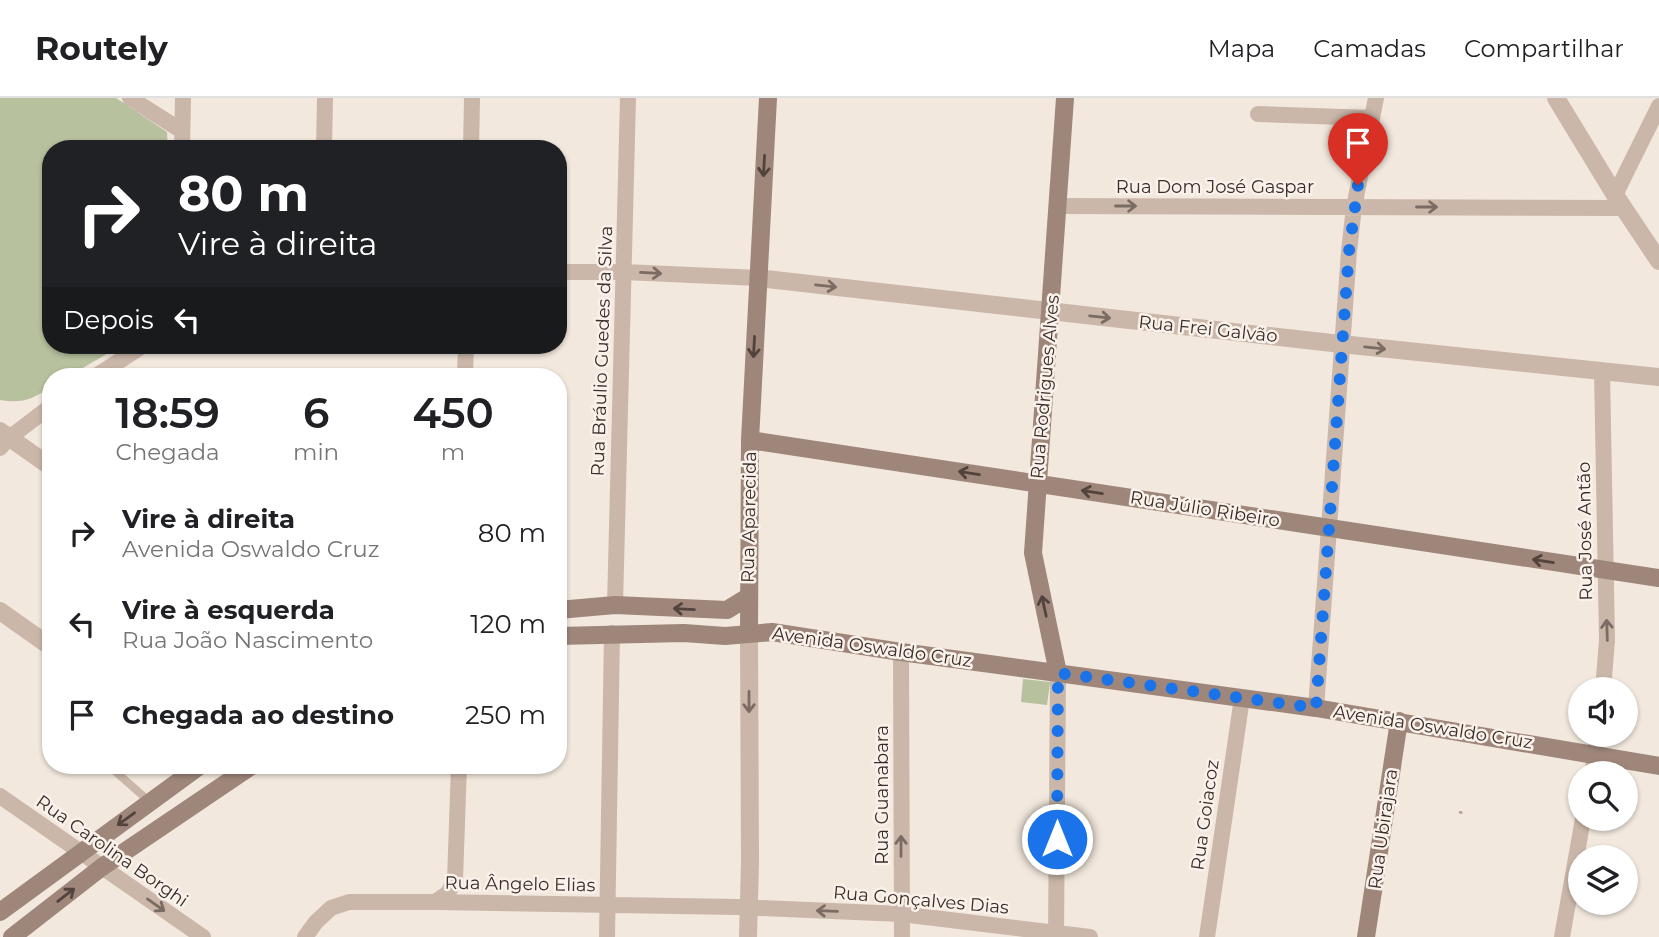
<!DOCTYPE html>
<html lang="pt">
<meta charset="utf-8">
<style>
:root{--surface:#fff;--page:#f6f6f6;--text:#202124;--muted:#757577;--line:#e0e0e0}
body{margin:0;font-family:Montserrat,sans-serif;background:var(--page);color:var(--text);height:100vh;display:flex;flex-direction:column;font-size:26px;white-space:nowrap}
*{box-sizing:border-box;margin:0}
p{font-size:23px;color:var(--muted)}
.icon{flex:none;width:38px;height:38px;fill:none;stroke:currentColor;stroke-width:2;stroke-linecap:round;stroke-linejoin:round}
.map{position:relative;flex:1;overflow:hidden}
.panel{position:absolute;left:42px;top:270px;width:525px;height:406px;display:flex;flex-direction:column;background:var(--surface);border-radius:28px;box-shadow:0 2px 5px #0004}
.panel>*{flex:none}
.guide{position:absolute;left:42px;top:42px;width:525px;height:214px;border-radius:28px;box-shadow:0 2px 5px #0004;background:#202124;color:#fff;overflow:hidden}
.tools{position:absolute;left:1568px;top:579px;display:grid;gap:14px}
.tools a{display:grid;place-items:center;width:70px;height:70px;border-radius:50%;background:var(--surface);box-shadow:0 2px 5px #0004;font-size:35px}
.pin{position:absolute;display:grid;place-items:center;width:60px;height:60px;color:#fff;margin:-72px -30px;border-radius:50% 50% 50% 0;rotate:-45deg;box-shadow:0 0 7px #0007}
.pin .icon{rotate:45deg}
.me{position:absolute;width:77px;margin:-38px;rotate:0deg;stroke-linejoin:round;filter:drop-shadow(0 0 5px #0008)}
.turn{display:flex;align-items:center;gap:24px;height:147px;padding:0 21px;font-size:32px}
.turn .icon{width:91px;height:91px;stroke-width:2.5}
.turn b{display:block;font-size:49px;line-height:60px}
.then{display:flex;align-items:center;height:66px;padding:0 21px;background:#0003;gap:14px;font-size:26px}
.eta{display:flex;justify-content:space-evenly;align-items:center;height:119px;text-align:center}
.eta b{font-size:42px;font-weight:600;line-height:49px}
ul{padding:0;list-style:none}
li{display:flex;align-items:center;gap:21px;height:91px;padding:0 21px}
li div{flex:1}
li b{display:block;font-size:26px}
li em{font-style:normal}
header{display:flex;align-items:center;gap:42px;box-sizing:border-box;height:98px;padding:0 35px;background:var(--surface);border-bottom:2px solid var(--line)}
header strong{font-size:33px}
nav{display:flex;gap:38px;margin-inline-start:auto;font-size:24px}
.map>svg:first-child{display:block}
.green{fill:#b7c19d}
.lines{fill:none;stroke-linecap:round;stroke-linejoin:round}
.path{stroke:#b6a193;stroke-width:2.5;stroke-dasharray:3.5 3.5;stroke-linecap:butt}
.service{stroke:#cab7a9;stroke-width:8}
.minor{stroke:#cab7a9;stroke-width:16}
.tertiary{stroke:#cab7a9;stroke-width:18}
.secondary{stroke:#9e867a;stroke-width:18}
.oneway{stroke:#52433d}
.oneway2{stroke:#7a6b63}
.route{stroke:#1a73e8;stroke-width:12;stroke-dasharray:0 21.6}
.labels{text-anchor:middle;stroke-width:5;stroke-linejoin:round;paint-order:stroke}
.street-label{font-size:18px;fill:#382d29;stroke:#faf2ea}
</style>
<header>
<strong>Routely</strong>
<nav><a>Mapa</a><a>Camadas</a><a>Compartilhar</a></nav>
</header>
<div class="map">
<svg width="1659" height="839" viewBox="0 0 1659 839">
<rect width="100%" height="100%" fill="#f2e8dd"/>
<path class="green" d="M 0,0 L 116,0 L 167,34 L 168,51 L 51,51 L 51,247 L 122,247 L 69,278 L 51,278 L 51,289 C 32,301 23,306 0,302 Z
M 1023,581 L 1050,584 L 1047,607 L 1021,604 Z"/>
<g class="lines">
<path class="path" d="M 1459,714 L 1463,715"/>
<path class="service" d="M 108,667 L 150,704"/>
<path class="minor" d="M 130,0 L 182,33
M 1258,16 L 1372,20
M 182,51 L 183,0
M 324,51 L 325,0
M 471,51 L 472,0
M 1615,97 L 1659,8
M 1058,108 L 1623,110
M 558,174 L 624,174 L 758,180
M 1602,273 L 1607,542 L 1603,592
M 96,278 L 144,247
M 465,278 L 466,247
M 0,350 L 9,340 L 51,308
M 615,507 L 628,0
M 901,554 L 902,839
M 1316,610 L 1349,153 L 1354,109 L 1376,0
M 1592,676 L 1598,637
M 0,698 L 203,839
M 435,804 L 448,795 L 455,782 L 459,667
M 305,839 L 316,824 L 331,810 L 349,804 L 435,804 L 737,809 L 901,816 L 1090,839
M 607,839 L 612,535
M 1056,839 L 1058,575
M 1207,839 L 1242,600
M 1562,839 L 1583,721"/>
<path class="tertiary" d="M 1556,0 L 1615,97 L 1659,163
M 758,180 L 1341,246 L 1659,279
M 0,333 L 51,369
M 0,513 L 51,549
M 748,839 L 750,765 L 749,536"/>
<path class="secondary" d="M 750,342 L 1659,480
M 558,512 L 615,507 L 727,512 L 748,499
M 749,536 L 750,342 L 768,0
M 558,538 L 684,535 L 725,538 L 772,534 L 901,554 L 1316,610 L 1659,668
M 1058,575 L 1033,455 L 1065,0
M 0,814 L 201,667
M 12,839 L 102,769 L 253,667
M 1366,839 L 1399,623"/>
</g>
<defs><path id="oneway-shaft" d="M-6 0H5M1.5-3L5.5 0L1.5 3" fill="none" stroke-width="1.6" stroke-linecap="round" stroke-linejoin="round" transform="scale(1.75)"/></defs>
<g class="oneway">
<use href="#oneway-shaft" transform="translate(764 68) rotate(93)"/>
<use href="#oneway-shaft" transform="translate(754 249) rotate(93)"/>
<use href="#oneway-shaft" transform="translate(969 375) rotate(-171)"/>
<use href="#oneway-shaft" transform="translate(1092 394) rotate(-171)"/>
<use href="#oneway-shaft" transform="translate(1543 463) rotate(-171)"/>
<use href="#oneway-shaft" transform="translate(1044 508) rotate(-102)"/>
<use href="#oneway-shaft" transform="translate(684 511) rotate(-177)"/>
<use href="#oneway-shaft" transform="translate(126 721) rotate(144)"/>
<use href="#oneway-shaft" transform="translate(66 797) rotate(-38)"/>
</g>
<g class="oneway2">
<use href="#oneway-shaft" transform="translate(1126 108)"/>
<use href="#oneway-shaft" transform="translate(1427 109)"/>
<use href="#oneway-shaft" transform="translate(651 175) rotate(3)"/>
<use href="#oneway-shaft" transform="translate(826 188) rotate(6)"/>
<use href="#oneway-shaft" transform="translate(1100 219) rotate(6)"/>
<use href="#oneway-shaft" transform="translate(1375 250) rotate(6)"/>
<use href="#oneway-shaft" transform="translate(1607 532) rotate(-92)"/>
<use href="#oneway-shaft" transform="translate(749 604) rotate(90)"/>
<use href="#oneway-shaft" transform="translate(901 748) rotate(-90)"/>
<use href="#oneway-shaft" transform="translate(156 807) rotate(35)"/>
<use href="#oneway-shaft" transform="translate(827 813) rotate(-178)"/>
</g>
<g class="lines">
<path class="route" d="M 1057,741 L 1058,575 L 1316,610 L 1349,153 L 1358,87"/>
</g>
<g class="labels">
<g class="street-label">
<text x="1215" y="95">Rua Dom José Gaspar</text>
<text transform="translate(1208 231) rotate(6)" y="6">Rua Frei Galvão</text>
<text transform="translate(602 253) rotate(-88)" y="6">Rua Bráulio Guedes da Silva</text>
<text transform="translate(1045 289) rotate(-85)" y="6">Rua Rodrigues Alves</text>
<text transform="translate(1205 411) rotate(9)" y="6">Rua Júlio Ribeiro</text>
<text transform="translate(749 419) rotate(-89)" y="6">Rua Aparecida</text>
<text transform="translate(1585 433) rotate(-91)" y="6">Rua José Antão</text>
<text transform="translate(872 549) rotate(8)" y="6">Avenida Oswaldo Cruz</text>
<text transform="translate(1433 629) rotate(9)" y="6">Avenida Oswaldo Cruz</text>
<text transform="translate(882 697) rotate(-90)" y="6">Rua Guanabara</text>
<text transform="translate(1205 717) rotate(-82)" y="6">Rua Goiacoz</text>
<text transform="translate(1383 731) rotate(-82)" y="6">Rua Ubirajara</text>
<text transform="translate(112 753) rotate(35)" y="6">Rua Carolina Borghi</text>
<text transform="translate(520 786) rotate(1)" y="6">Rua Ângelo Elias</text>
<text transform="translate(921 802) rotate(5)" y="6">Rua Gonçalves Dias</text>
</g>
</g>
</svg>
<div class="tools">
<a><svg class="icon" aria-label="sound" viewBox="0 0 24 24"><path d="M4 9h4l5-4v14l-5-4H4zM17 9q2 3 0 6"/></svg></a>
<a><svg class="icon" aria-label="search" viewBox="0 0 24 24"><circle cx="10" cy="10" r="6"/><path d="M15 15l6 6"/></svg></a>
<a><svg class="icon" aria-label="layers" viewBox="0 0 24 24"><path d="M12 4l9 5-9 5-9-5zM3 14l9 5 9-5"/></svg></a>
</div>
<div class="pin" style="left:1358px;top:87px;background:#d93025"><svg class="icon" aria-label="arrive" viewBox="0 0 24 24"><path d="M6 21V4h12l-3 4 3 4H6"/></svg></div>
<svg class="me" style="left:1057px;top:741px" viewBox="-20 -20 40 40"><circle r="17" fill="#1a73e8" stroke="#fff" stroke-width="3"/><path d="M0-11L8 9 0 5-8 9z" fill="#fff"/></svg>
<div class="guide">
<div class="turn"><svg class="icon" aria-label="right" viewBox="0 0 24 24"><path d="M7 20v-9h11M14 6l5 5-5 5"/></svg><div><b>80 m</b>Vire à direita</div></div>
<div class="then">Depois<svg class="icon" aria-label="left" viewBox="0 0 24 24"><path d="M17 20v-9H6M10 6l-5 5 5 5"/></svg></div>
</div>
<section class="panel">
<div class="eta">
<div><b>18:59</b><p>Chegada</p></div>
<div><b>6</b><p>min</p></div>
<div><b>450</b><p>m</p></div>
</div>
<ul>
<li><svg class="icon" aria-label="right" viewBox="0 0 24 24"><path d="M7 20v-9h11M14 6l5 5-5 5"/></svg><div><b>Vire à direita</b><p>Avenida Oswaldo Cruz</p></div><em>80 m</em></li>
<li><svg class="icon" aria-label="left" viewBox="0 0 24 24"><path d="M17 20v-9H6M10 6l-5 5 5 5"/></svg><div><b>Vire à esquerda</b><p>Rua João Nascimento</p></div><em>120 m</em></li>
<li><svg class="icon" aria-label="arrive" viewBox="0 0 24 24"><path d="M6 21V4h12l-3 4 3 4H6"/></svg><div><b>Chegada ao destino</b></div><em>250 m</em></li>
</ul>
</section>
</div>
